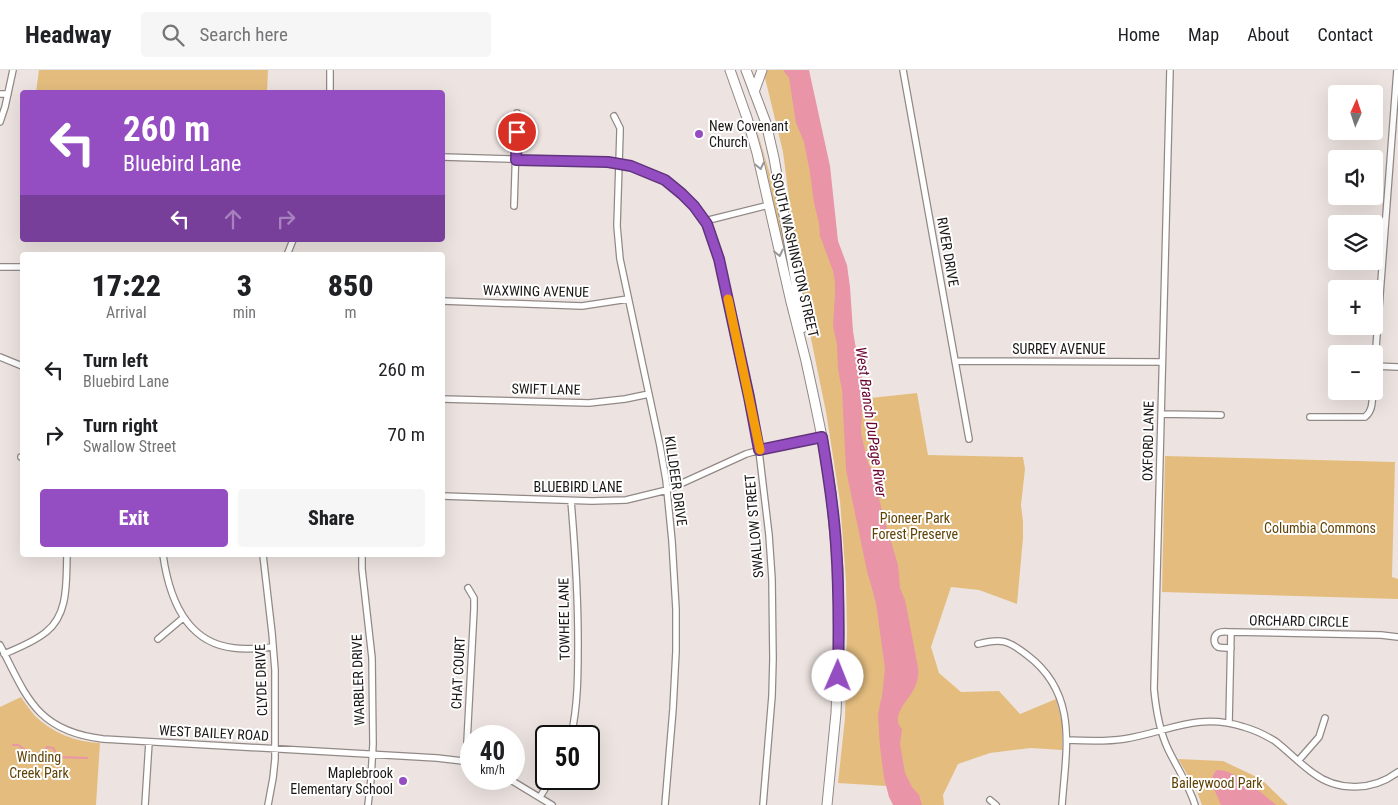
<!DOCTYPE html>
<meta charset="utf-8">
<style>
:root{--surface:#fff;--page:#f6f6f6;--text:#202124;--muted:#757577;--line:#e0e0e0;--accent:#954ec1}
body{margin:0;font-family:"Roboto Condensed",sans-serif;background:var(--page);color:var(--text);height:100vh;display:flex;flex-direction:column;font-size:19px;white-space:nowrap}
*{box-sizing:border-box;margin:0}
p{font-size:16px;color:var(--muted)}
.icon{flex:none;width:28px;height:28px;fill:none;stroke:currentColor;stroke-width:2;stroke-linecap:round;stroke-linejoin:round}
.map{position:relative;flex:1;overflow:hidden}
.side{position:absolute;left:20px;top:182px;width:425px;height:305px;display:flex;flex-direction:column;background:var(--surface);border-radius:5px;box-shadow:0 5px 20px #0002}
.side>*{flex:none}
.top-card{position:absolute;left:20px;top:20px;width:425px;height:152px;border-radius:5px;box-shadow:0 5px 20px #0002;background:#954ec1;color:#fff;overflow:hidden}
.needle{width:32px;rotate:3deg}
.fabs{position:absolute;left:1328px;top:15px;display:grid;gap:10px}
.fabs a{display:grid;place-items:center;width:55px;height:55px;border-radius:5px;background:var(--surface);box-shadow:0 5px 20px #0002;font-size:25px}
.speed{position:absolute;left:460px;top:655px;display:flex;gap:10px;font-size:25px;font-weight:700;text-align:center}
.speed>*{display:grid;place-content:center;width:65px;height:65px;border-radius:50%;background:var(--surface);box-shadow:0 5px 20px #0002;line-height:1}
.speed small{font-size:12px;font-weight:400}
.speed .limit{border:2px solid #111;border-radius:8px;background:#fff;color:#111}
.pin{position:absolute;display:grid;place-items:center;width:42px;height:42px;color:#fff;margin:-21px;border:2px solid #fff;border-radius:50%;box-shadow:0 1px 5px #0007}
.me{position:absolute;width:55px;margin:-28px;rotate:1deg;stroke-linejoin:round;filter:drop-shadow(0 0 4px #0008)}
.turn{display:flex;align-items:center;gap:18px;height:105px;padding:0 20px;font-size:22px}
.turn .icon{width:65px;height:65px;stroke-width:2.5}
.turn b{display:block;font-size:35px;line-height:42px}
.lanes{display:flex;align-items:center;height:48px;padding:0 20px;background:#0003;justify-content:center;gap:25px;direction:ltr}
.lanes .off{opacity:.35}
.eta{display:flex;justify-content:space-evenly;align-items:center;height:85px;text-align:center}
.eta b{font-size:30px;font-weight:800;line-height:35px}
.primary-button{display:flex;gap:10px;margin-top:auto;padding:10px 20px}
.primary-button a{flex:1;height:58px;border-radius:5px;background:var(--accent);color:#fff;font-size:20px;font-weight:800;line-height:58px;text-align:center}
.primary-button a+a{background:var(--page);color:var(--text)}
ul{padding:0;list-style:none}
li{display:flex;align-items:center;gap:15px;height:65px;padding:0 20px}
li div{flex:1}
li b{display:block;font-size:19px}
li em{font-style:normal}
header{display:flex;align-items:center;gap:30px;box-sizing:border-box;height:70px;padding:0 25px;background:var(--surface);border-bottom:1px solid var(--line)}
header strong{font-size:24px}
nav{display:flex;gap:28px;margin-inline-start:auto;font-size:18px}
.search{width:350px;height:45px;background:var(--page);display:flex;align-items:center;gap:12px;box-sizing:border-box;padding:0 18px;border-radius:5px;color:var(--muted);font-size:19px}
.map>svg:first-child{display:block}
.green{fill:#e4bd7e}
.water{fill:#e994a7}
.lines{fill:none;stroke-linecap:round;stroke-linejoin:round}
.stream{stroke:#e994a7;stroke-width:2}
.minor-casing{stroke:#918986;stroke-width:8}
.secondary-casing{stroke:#918986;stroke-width:11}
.minor{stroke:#fff;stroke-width:5.5}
.secondary{stroke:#fff;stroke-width:9}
.oneway{stroke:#989696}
.route-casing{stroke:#61337d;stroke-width:12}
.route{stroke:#954ec1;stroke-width:9}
.slow{stroke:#f59e0b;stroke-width:9}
.poi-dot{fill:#954ec1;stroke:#fff;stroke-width:2}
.labels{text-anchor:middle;stroke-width:4;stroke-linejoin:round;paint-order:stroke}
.poi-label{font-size:14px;fill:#191615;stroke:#fff;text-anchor:start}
.street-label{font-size:14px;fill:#191615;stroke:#fff}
.park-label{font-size:14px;fill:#5f4205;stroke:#fff}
.water-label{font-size:15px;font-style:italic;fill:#6a012d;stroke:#fff}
</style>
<header>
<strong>Headway</strong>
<div class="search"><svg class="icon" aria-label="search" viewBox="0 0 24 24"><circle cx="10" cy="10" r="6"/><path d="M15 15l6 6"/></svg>Search here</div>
<nav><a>Home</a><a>Map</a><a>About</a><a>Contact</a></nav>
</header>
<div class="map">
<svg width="1398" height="735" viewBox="0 0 1398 735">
<rect width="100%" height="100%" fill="#ede4e1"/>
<path class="green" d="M 39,0 L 268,0 L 267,22 L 36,22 Z
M 767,0 L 798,0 L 840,198 L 852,330 L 917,323 L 928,385 L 1023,387 L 1025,399 L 1021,435 L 1023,451 L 1023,468 L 1017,534 L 979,520 L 951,517 L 931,577 L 939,603 L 961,622 L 999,621 L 1020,644 L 1056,629 L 1062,652 L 1062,680 L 1031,678 L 990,683 L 958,694 L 943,725 L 944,735 L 909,735 L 905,721 L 886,716 L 838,713 L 845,648 L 847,561 L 846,511 L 840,431 L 826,342 L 808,254 L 794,166 L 783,82 L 765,8 Z
M 755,55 L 756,55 L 757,60 L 779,136 L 791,206 L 789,207 L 764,87 Z
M 1165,386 L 1395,392 L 1392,507 L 1398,509 L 1398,529 L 1162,522 Z
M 21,627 C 25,633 30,640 35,646 C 53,663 75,672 100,673 L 96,735 L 0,735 L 0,637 Z
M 1178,689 L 1223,691 L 1261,709 L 1288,735 L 1202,735 L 1196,719 Z"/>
<path class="water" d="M 783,0 L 809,0 L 830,96 L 838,171 L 847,195 L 850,217 L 853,261 L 857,285 L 861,298 L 863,316 L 861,363 L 868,393 L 873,403 L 882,441 L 898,495 L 900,518 L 905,530 L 918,597 C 919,604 918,610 915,617 C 910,629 889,646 902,659 L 900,674 L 905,703 L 912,717 L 919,725 L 922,735 L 893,735 L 889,727 L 884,708 L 880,677 L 878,645 L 880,634 L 882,626 L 885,599 L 876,533 L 867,501 L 846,400 L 842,320 L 838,299 L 837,275 L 833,256 L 835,225 L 835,212 L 833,201 L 820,166 L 819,153 L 814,133 L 810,103 L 804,72 L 796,53 L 789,8 Z
M 1217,700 C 1236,700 1262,723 1276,735 L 1221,735 C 1217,724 1206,709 1217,700 Z"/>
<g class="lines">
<path class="stream" d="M 13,675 L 18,675 L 34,686 L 44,683 L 47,677 L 53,678 L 59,687 L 87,688"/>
<defs>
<path id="minor" d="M 903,0 L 969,369
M 1170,0 L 1154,619 C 1156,640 1159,660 1168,679 C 1177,698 1189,715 1195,735
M 330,22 L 330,0
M 0,24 L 8,24
M 614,46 L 620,58 L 620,62 L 617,156 L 620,189 L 660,376 L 666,410 L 672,471 L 676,539 L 676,581 L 673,639 L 665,735
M 0,52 L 5,37 L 13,0
M 442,87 L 608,92 C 653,97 678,115 705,151 L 769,135
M 514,136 L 517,43
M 705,151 L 709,159 L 719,189 L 749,327 L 759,381 L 769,465 L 772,509 L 773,589 L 772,626 L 763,735
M 287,185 L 293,170
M 0,197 L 22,197
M 442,231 L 582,236 L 628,229
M 0,287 L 22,296
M 955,291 L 1162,292
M 1374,296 L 1398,297
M 1374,304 L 1397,0
M 442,329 L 589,333 L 625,329 L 649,324
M 1161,344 L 1221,345
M 1310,347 L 1365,347 C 1373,341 1372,331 1373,321
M 21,387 L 22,387
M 442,426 L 592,431 L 626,430 L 667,420 L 746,384 L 771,377 L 822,367
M 163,485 C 169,527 186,573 234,578 C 247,580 260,578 273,577
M 263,485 L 272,563 L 275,600 L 275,689 L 273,708 L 268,735
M 362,485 L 362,499 L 372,588 L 373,674 L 371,709 L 368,735
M 158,569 L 183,548
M 978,574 C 1001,568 1008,570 1027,585 C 1079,624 1066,679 1062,735
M 0,575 C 27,628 37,661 103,669 L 437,688 L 471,692
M 1231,578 C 1227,578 1222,578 1218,577 C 1213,574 1213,566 1218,563 C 1222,561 1227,562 1231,562
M 4,584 C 18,578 34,572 46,562 C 69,544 66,511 67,485
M 1229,653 L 1231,562 L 1381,565 L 1398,567
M 571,666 C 578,636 578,603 578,572 C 578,524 575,478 571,431
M 1067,670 C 1086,671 1105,672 1124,669 C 1168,662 1197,642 1244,657 C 1255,660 1265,665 1275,671 C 1288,681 1299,693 1313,703 C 1338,722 1373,721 1398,702
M 466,691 L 474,539 L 474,528 L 468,518
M 1298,691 L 1319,667 L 1325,648
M 509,709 L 552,735
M 540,727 L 551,709
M 990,730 L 996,735
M 145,735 L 149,672"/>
<path id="secondary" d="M 730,0 L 747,48 L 757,83 L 791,232 L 806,291 L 814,328 L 822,367 L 831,423 L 838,499 L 839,565 L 836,643 L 827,735
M 746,0 L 766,53 L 774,88 L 799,230 L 802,258
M 754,22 L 762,0"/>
</defs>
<use href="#minor" class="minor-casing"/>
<use href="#secondary" class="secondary-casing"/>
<use href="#minor" class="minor"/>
<use href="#secondary" class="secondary"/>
</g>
<defs><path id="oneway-chevron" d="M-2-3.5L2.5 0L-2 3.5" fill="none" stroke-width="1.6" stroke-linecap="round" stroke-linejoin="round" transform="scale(1.25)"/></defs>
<g class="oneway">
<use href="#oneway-chevron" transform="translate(760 96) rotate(77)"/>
<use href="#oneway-chevron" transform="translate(779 183) rotate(77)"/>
</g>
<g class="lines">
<defs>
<path id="route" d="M 517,62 L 516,90 L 608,92 L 631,96 L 665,110 L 682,124 L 694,136 L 707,154 L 719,189 L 749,327 L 759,380 L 822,367 C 828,403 834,439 836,475 C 839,518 839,562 838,606"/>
</defs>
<use href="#route" class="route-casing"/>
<use href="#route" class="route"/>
<path class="slow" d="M 728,229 L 760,380"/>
</g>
<g class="poi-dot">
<circle cx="699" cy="64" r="5"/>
<circle cx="403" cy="711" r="5"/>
</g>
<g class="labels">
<g class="poi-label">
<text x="709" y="61">New Covenant<tspan x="709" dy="16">Church</tspan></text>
<text x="393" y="708" text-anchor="end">Maplebrook<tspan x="393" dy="16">Elementary School</tspan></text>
</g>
<g class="street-label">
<text transform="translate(948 182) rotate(80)" y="5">RIVER DRIVE</text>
<text transform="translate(795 185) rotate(77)" y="5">SOUTH WASHINGTON STREET</text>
<text transform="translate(536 221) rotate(1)" y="5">WAXWING AVENUE</text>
<text x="1059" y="284">SURREY AVENUE</text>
<text transform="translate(546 319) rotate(1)" y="5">SWIFT LANE</text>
<text transform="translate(1148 371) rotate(-89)" y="5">OXFORD LANE</text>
<text transform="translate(676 411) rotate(82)" y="5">KILLDEER DRIVE</text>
<text x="578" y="422">BLUEBIRD LANE</text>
<text transform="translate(754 456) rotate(-95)" y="5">SWALLOW STREET</text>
<text transform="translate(564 549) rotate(-91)" y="5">TOWHEE LANE</text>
<text transform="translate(1299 551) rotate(1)" y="5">ORCHARD CIRCLE</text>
<text transform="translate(458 603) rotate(-87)" y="5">CHAT COURT</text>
<text transform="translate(261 610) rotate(-92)" y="5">CLYDE DRIVE</text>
<text transform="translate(358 610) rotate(-92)" y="5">WARBLER DRIVE</text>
<text transform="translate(214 663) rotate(3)" y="5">WEST BAILEY ROAD</text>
</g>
<g class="park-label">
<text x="915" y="453">Pioneer Park<tspan x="915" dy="16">Forest Preserve</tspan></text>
<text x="1320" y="463">Columbia Commons</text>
<text x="39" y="692">Winding<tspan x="39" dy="16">Creek Park</tspan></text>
<text x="1217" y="718">Baileywood Park</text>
</g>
<g class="water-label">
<text transform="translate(871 352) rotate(82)" y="5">West Branch DuPage River</text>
</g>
</g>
</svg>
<div class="fabs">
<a><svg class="needle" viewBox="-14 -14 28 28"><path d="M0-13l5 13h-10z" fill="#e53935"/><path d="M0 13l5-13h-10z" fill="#757577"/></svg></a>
<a><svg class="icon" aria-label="sound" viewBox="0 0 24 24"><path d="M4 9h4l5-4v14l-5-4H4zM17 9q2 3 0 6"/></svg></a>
<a><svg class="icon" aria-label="layers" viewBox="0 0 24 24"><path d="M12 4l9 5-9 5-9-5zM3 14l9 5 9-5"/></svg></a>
<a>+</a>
<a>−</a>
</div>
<div class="speed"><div>40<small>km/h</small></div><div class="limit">50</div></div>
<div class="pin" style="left:517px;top:62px;background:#d93025"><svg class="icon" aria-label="arrive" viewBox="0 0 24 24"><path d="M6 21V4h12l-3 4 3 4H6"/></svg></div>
<svg class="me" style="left:838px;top:606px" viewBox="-20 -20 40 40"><circle r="19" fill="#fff"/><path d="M0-13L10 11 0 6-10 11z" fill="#954ec1"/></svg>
<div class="top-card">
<div class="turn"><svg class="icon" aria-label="left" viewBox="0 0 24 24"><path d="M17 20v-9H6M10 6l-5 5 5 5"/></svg><div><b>260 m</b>Bluebird Lane</div></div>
<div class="lanes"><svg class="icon" aria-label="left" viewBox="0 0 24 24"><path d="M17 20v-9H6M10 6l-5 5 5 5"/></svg><svg class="icon off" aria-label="ahead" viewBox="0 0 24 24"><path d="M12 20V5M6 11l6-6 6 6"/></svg><svg class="icon off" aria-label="right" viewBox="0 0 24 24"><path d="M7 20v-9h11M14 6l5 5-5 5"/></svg></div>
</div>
<section class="side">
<div class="eta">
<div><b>17:22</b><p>Arrival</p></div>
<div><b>3</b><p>min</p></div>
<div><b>850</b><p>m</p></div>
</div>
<ul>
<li><svg class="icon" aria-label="left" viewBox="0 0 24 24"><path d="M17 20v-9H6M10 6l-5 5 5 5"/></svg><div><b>Turn left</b><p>Bluebird Lane</p></div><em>260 m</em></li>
<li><svg class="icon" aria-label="right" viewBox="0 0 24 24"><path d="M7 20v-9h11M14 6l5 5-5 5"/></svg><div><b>Turn right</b><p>Swallow Street</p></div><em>70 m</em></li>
</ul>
<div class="primary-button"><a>Exit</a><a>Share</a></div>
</section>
</div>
